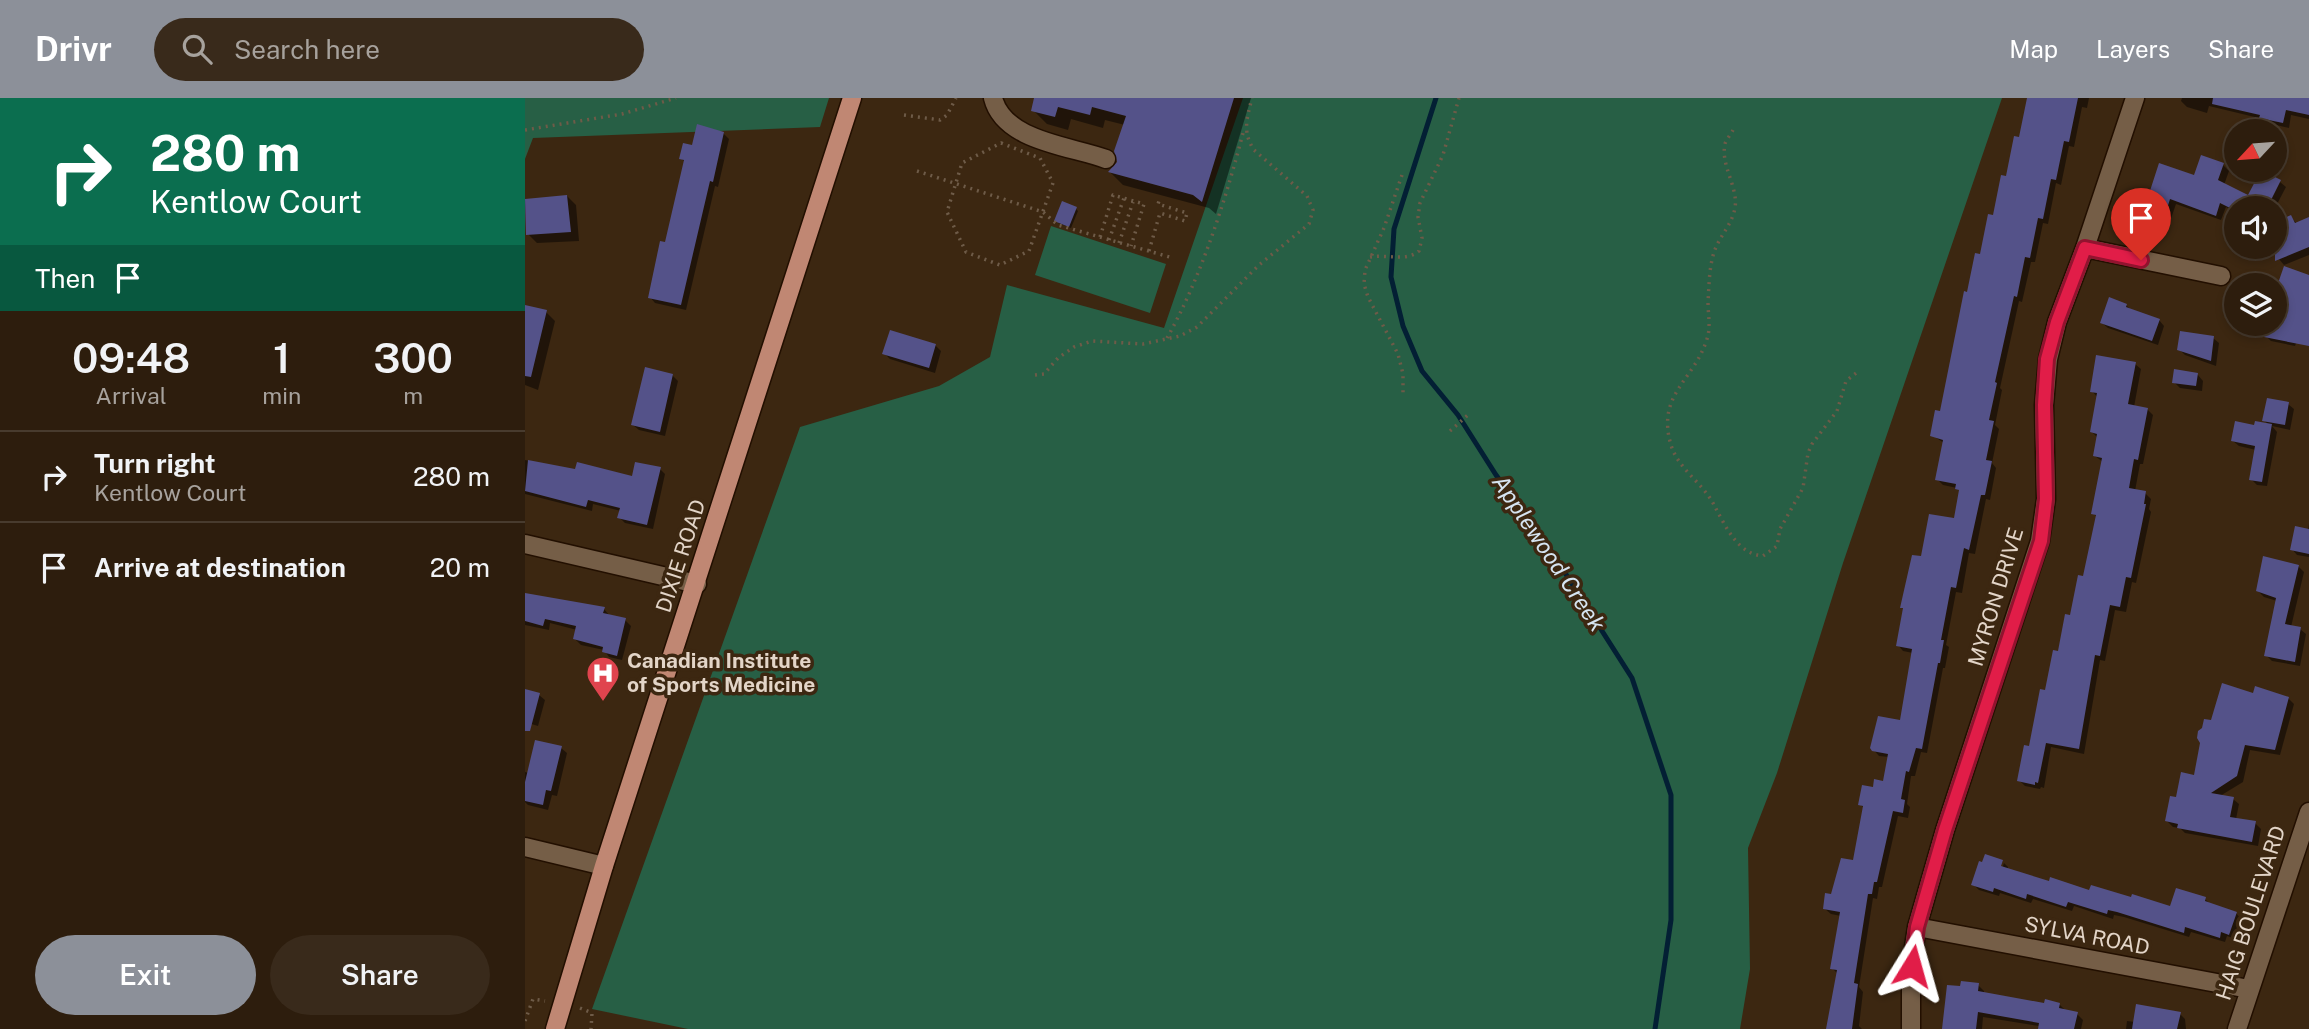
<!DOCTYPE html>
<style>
:root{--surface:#2d1d0d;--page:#392a1b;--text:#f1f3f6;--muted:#a7a29d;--line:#483b2e;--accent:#8c9099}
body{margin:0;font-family:"Public Sans",sans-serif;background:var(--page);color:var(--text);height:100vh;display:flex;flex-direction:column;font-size:26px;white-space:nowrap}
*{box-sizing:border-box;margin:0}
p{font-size:23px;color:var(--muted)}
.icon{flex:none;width:38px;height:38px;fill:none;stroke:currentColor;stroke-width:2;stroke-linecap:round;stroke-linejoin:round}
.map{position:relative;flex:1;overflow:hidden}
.drawer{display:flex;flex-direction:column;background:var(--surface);width:525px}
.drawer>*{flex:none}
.top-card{background:#0b6e4f;color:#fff;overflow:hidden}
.needle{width:46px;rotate:244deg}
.tools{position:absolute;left:1699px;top:21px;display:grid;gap:14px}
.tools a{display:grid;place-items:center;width:63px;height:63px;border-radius:50%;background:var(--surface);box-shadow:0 4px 10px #0003,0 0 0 2px var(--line);font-size:35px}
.pin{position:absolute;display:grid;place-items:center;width:60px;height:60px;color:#fff;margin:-72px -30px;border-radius:50% 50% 50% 0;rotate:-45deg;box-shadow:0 0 7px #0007}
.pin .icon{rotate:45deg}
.me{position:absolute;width:77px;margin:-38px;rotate:8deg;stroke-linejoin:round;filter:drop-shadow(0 0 5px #0008)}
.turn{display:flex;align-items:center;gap:24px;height:147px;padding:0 35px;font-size:32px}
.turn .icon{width:91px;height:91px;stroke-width:2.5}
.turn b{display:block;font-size:49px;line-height:60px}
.then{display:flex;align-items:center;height:66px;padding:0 35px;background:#0003;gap:14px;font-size:26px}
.eta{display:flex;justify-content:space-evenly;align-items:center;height:119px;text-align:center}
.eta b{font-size:42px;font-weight:600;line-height:49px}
.button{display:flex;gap:14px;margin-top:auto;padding:14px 35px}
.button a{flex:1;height:80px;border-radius:42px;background:var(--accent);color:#fff;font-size:28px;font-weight:600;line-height:80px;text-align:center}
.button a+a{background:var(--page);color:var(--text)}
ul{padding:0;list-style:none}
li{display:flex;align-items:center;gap:21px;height:91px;padding:0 35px;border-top:2px solid var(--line)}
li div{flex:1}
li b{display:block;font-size:26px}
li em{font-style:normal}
header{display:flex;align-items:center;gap:42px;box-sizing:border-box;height:98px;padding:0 35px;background:var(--accent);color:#fff}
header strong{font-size:33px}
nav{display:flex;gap:38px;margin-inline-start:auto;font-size:24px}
.search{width:490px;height:63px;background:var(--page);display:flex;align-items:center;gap:18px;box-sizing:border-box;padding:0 24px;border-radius:38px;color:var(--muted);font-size:26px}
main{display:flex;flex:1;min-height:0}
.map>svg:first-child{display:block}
.green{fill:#275f45}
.shadow{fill:#0007}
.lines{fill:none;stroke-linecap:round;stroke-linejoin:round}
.stream{stroke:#031f34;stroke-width:5}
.building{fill:#545289}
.minor-casing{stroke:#220f00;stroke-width:21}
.major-casing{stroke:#220f00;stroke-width:21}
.path{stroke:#6e5b48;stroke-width:3.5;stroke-dasharray:2 5;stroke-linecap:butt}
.minor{stroke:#755e47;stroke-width:18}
.major{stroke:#c08773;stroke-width:18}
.route-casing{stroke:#92132f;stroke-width:18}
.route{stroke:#e11d48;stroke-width:12}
.labels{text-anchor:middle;stroke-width:7;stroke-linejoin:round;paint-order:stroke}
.street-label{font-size:21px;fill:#e3d5c8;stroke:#3c2711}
.poi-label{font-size:21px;font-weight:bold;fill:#e3d5c8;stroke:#3c2711;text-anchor:start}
.water-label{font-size:23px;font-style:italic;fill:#d6e4f1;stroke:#3c2711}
</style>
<header>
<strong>Drivr</strong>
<div class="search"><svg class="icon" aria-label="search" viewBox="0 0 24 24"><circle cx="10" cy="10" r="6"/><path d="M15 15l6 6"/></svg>Search here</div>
<nav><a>Map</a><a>Layers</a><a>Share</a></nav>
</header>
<main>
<section class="drawer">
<div class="top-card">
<div class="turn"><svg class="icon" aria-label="right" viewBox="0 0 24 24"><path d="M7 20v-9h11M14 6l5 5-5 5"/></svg><div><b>280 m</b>Kentlow Court</div></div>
<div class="then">Then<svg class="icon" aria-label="arrive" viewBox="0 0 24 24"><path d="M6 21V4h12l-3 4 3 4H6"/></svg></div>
</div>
<div class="eta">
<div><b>09:48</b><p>Arrival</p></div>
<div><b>1</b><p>min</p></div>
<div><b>300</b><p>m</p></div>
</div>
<ul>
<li><svg class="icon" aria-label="right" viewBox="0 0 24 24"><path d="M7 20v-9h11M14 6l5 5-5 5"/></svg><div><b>Turn right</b><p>Kentlow Court</p></div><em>280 m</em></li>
<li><svg class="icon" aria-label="arrive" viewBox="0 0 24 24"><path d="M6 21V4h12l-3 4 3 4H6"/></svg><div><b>Arrive at destination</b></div><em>20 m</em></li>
</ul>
<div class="button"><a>Exit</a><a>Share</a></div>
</section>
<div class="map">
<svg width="1784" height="931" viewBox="0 0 1784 931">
<rect width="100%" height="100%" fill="#3c2711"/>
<path class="green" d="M 0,0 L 304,0 L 295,29 L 8,40 L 0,61 Z
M 718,0 L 1477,0 L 1318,465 L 1252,675 L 1223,750 L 1225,871 L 1215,931 L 163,931 L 67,911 L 275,329 L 414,288 L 465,259 L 482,187 L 639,230 Z
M 526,128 L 641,166 L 625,215 L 510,177 Z"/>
<path class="shadow" d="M 511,0 L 726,0 L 691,116 L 684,110 L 598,87 L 585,74 L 594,64 L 600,27 L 580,22 L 578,30 L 546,21 L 543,32 L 522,26 L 508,12 Z
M 1509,0 L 1564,0 L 1562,10 L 1557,9 L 1549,49 L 1544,48 L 1536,87 L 1531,85 L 1523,126 L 1518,125 L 1510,164 L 1506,164 L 1497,204 L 1494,203 L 1475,290 L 1477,292 L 1470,327 L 1474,331 L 1467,365 L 1471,370 L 1465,402 L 1461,401 L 1450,456 L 1444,455 L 1437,495 L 1431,494 L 1421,547 L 1424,549 L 1420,570 L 1418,570 L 1402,655 L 1396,654 L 1390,678 L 1386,678 L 1382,706 L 1385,709 L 1383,720 L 1373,718 L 1357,789 L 1354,789 L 1352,801 L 1348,800 L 1334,889 L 1338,894 L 1334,928 L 1337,931 L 1302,931 L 1313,876 L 1307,870 L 1316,818 L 1306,816 L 1300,811 L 1329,764 L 1340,711 L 1335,706 L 1349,691 L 1359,685 L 1364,659 L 1354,658 L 1347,650 L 1377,624 L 1388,555 L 1378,553 L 1373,547 L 1379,512 L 1377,509 L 1398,460 L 1430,423 L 1436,395 L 1432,390 L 1418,387 L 1412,381 L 1419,345 L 1407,337 L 1416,315 L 1444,196 Z
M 1657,0 L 1784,0 L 1784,21 L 1766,17 L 1764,30 L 1742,25 L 1738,21 L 1684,8 L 1682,15 L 1662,9 L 1656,3 Z
M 198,35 L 204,41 L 193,89 L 190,88 L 161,212 L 130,205 L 125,199 L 141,146 L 160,64 L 156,60 L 168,50 Z
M 1698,67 L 1704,73 L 1699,87 L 1724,100 L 1755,84 L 1761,89 L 1750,110 L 1712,110 L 1712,115 L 1701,109 L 1696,122 L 1651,106 L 1643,129 L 1620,121 L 1614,115 L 1624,101 Z
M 42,98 L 51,107 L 54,143 L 12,145 L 3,136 L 0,103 Z
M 551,111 L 553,113 L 546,130 L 533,125 Z
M 1766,119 L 1772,126 L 1784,121 L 1784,157 L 1759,167 L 1754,161 L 1749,149 L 1750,126 Z
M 1750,199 L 1784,208 L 1770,248 L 1746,243 L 1741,238 L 1744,226 L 1750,226 Z
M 1601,207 L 1607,213 L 1634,222 L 1639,228 L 1633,247 L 1583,230 L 1577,225 Z
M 0,208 L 21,214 L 30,223 L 13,292 L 0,287 Z
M 1688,240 L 1694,245 L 1691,268 L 1660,257 L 1654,251 Z
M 410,247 L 416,253 L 410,275 L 365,261 L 359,255 Z
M 1610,266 L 1616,271 L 1609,309 L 1622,311 L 1628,317 L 1618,366 L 1615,366 L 1610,393 L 1620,395 L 1626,401 L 1624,411 L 1626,414 L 1611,485 L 1607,484 L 1601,514 L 1590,512 L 1580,563 L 1575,562 L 1559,656 L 1526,649 L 1519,690 L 1516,689 L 1515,691 L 1500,688 L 1494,682 L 1559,480 L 1572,419 L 1568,415 L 1578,364 L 1570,358 L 1573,340 L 1567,334 L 1573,300 L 1567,293 Z
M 147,277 L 153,283 L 140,338 L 114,332 L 108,327 Z
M 1673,277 L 1678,283 L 1677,293 L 1655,290 L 1649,284 Z
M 1763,306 L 1769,311 L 1765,332 L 1747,328 L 1752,334 L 1742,388 L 1732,387 L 1726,381 L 1731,352 L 1714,348 L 1708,343 L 1730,329 L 1745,328 L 1739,322 Z
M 0,362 L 51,373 L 109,380 L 135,371 L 140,376 L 128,431 L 100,425 L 94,419 L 96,413 L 68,406 L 67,413 L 0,396 Z
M 1784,426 L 1784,459 L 1772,457 L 1767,451 L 1783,433 Z
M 1773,468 L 1779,474 L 1766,529 L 1775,531 L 1781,536 L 1775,568 L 1747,563 L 1741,557 L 1752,503 L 1739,499 L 1733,493 Z
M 0,497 L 79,511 L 84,517 L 100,522 L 106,528 L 97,562 L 84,559 L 79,552 L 56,547 L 50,541 L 52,532 L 25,525 L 24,532 L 0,527 Z
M 0,591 L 14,597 L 20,602 L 13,628 L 0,624 Z
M 1729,598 L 1763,600 L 1769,606 L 1755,657 L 1725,652 L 1718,684 L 1695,698 L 1708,701 L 1714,706 L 1711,721 L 1730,725 L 1736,731 L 1733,748 L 1660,735 L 1655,730 L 1648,729 L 1642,723 L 1653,701 L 1670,679 L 1687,624 Z
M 36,650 L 42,655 L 32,698 L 27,697 L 23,712 L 3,707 L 0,704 L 0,674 L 4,675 Z
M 1461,758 L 1478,764 L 1476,764 L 1472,776 L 1475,777 L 1479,765 L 1483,769 L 1482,772 L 1525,786 L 1526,781 L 1566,794 L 1567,789 L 1607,802 L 1608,798 L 1646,810 L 1652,792 L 1680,801 L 1686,807 L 1711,815 L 1716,821 L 1710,841 L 1702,838 L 1700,844 L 1666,834 L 1664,839 L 1599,819 L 1589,817 L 1588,821 L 1549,808 L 1547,813 L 1508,801 L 1506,805 L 1475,795 L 1474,798 L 1454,792 L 1448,786 L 1455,765 L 1458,766 Z
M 1453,887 L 1459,893 L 1459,896 L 1521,907 L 1535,907 L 1541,913 L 1552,916 L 1558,922 L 1556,931 L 1517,931 L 1514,928 L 1458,919 L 1457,931 L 1419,931 L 1437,890 Z
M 1655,916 L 1660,921 L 1661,931 L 1601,931 L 1602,923 L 1610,924 Z"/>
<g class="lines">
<path class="stream" d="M 911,0 L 869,131 L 866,179 L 878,228 L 897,273 L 933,317 L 971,377 L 1021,445 L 1107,580 L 1146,697 L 1146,822 L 1130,931"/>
</g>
<path class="building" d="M 509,0 L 709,0 L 677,104 L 668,97 L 583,74 L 592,64 L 589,53 L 601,18 L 567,9 L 565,17 L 533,9 L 530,19 L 506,13 Z
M 1502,0 L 1553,0 L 1544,44 L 1539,43 L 1531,82 L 1526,81 L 1518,121 L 1513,120 L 1505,160 L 1500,159 L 1492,199 L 1489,198 L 1470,284 L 1472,285 L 1464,322 L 1469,323 L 1461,362 L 1467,363 L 1460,397 L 1456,397 L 1444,452 L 1439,450 L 1431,490 L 1426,489 L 1416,542 L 1419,542 L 1415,565 L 1413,565 L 1397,651 L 1391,650 L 1384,674 L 1381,673 L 1376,701 L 1380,702 L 1378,715 L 1368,713 L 1352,784 L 1349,784 L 1347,796 L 1343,796 L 1329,885 L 1333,886 L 1327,931 L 1301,931 L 1312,872 L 1305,871 L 1315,814 L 1298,811 L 1300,795 L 1306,796 L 1316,760 L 1328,762 L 1338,708 L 1333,707 L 1337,687 L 1348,689 L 1349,681 L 1358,683 L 1363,656 L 1347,653 L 1345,650 L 1353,618 L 1375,622 L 1387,551 L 1371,548 L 1378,510 L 1375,510 L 1387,457 L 1396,458 L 1404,416 L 1429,420 L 1434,392 L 1430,391 L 1431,386 L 1410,382 L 1418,342 L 1405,338 L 1410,312 L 1415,313 L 1439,193 L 1442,194 L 1450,155 L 1455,156 L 1463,116 L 1468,117 L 1476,77 L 1481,78 L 1489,38 L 1494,39 Z
M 1688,0 L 1784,0 L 1784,17 L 1761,12 L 1758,25 L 1734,20 L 1735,17 L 1687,6 Z
M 172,26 L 199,34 L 188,84 L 185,83 L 156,207 L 123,200 L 135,143 L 140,144 L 159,62 L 154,61 L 158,45 L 167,47 Z
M 1676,57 L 1699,65 L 1693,82 L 1723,97 L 1736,72 L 1756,82 L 1743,108 L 1748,110 L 1705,110 L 1695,105 L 1691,118 L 1645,101 L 1638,124 L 1612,116 L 1618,98 L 1623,99 L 1634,65 L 1669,77 Z
M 42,97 L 46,134 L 1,137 L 0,101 Z
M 537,103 L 552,109 L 544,129 L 529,123 Z
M 1766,117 L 1770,125 L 1784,119 L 1784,149 L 1750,163 L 1750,124 Z
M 1759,168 L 1784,177 L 1784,248 L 1739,239 L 1742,226 L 1750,226 L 1750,194 Z
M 1584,199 L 1602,206 L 1601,209 L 1635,221 L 1627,243 L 1575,225 Z
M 0,207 L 22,212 L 6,279 L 0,278 Z
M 365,232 L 411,246 L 404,270 L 357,256 Z
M 1655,233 L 1689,238 L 1686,263 L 1652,252 Z
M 1571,257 L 1611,264 L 1603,306 L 1623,310 L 1613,362 L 1609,361 L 1604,390 L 1621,393 L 1619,406 L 1621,406 L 1606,480 L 1601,479 L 1595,509 L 1585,507 L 1575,558 L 1570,557 L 1554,651 L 1521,645 L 1513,685 L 1510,684 L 1510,687 L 1492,683 L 1499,647 L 1504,648 L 1515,591 L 1520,592 L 1528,552 L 1533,553 L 1540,516 L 1545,517 L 1553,477 L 1558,478 L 1571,417 L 1566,416 L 1577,360 L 1568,358 L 1572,336 L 1565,334 L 1572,295 L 1565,294 Z
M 120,269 L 148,276 L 135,334 L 106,327 Z
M 1649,271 L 1673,275 L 1671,288 L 1647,285 Z
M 1742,300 L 1764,304 L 1760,327 L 1737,323 Z
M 1710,323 L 1729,327 L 1730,323 L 1747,326 L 1737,384 L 1724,382 L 1730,348 L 1706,343 Z
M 3,362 L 50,371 L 52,364 L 107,378 L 110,364 L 136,369 L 122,427 L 92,420 L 95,410 L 63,402 L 61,409 L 0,393 Z
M 1770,428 L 1784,431 L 1784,456 L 1765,452 Z
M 1738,458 L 1774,467 L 1760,526 L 1776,529 L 1770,564 L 1739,558 L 1751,500 L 1731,493 Z
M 0,495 L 80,509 L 78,515 L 101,520 L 92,558 L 77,554 L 78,549 L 48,541 L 51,528 L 20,521 L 18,528 L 0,523 Z
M 1697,585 L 1728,595 L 1730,588 L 1764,599 L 1750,652 L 1720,647 L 1712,678 L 1686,695 L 1709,699 L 1705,719 L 1731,723 L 1727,744 L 1652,730 L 1653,726 L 1640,723 L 1645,698 L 1651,699 L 1656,674 L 1669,677 L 1675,645 L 1672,640 L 1673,633 L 1677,630 L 1679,621 L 1686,622 Z
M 0,591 L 15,595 L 5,633 L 0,633 Z
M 10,642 L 37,648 L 26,693 L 21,692 L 18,707 L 0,703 L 0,684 Z
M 1460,756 L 1478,762 L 1476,768 L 1524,783 L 1525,779 L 1564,792 L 1566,787 L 1606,799 L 1607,796 L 1645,808 L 1651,790 L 1681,799 L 1680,803 L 1712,814 L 1704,837 L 1696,834 L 1695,840 L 1660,829 L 1659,835 L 1592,814 L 1583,812 L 1582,816 L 1543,804 L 1541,809 L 1502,796 L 1501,801 L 1469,790 L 1468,794 L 1446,787 L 1454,763 L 1457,764 Z
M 1436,883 L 1454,885 L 1453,893 L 1519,905 L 1520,901 L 1535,905 L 1534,910 L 1553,914 L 1549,931 L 1513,931 L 1514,925 L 1453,914 L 1451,931 L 1417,931 L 1422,887 L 1435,888 Z
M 1611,906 L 1656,914 L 1652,931 L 1607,931 Z"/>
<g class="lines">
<defs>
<path id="minor" d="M 468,0 C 479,44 547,48 581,61
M 1560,150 L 1696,178
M 0,446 L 172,486
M 0,749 L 79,768
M 1392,829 L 1724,891
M 1386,931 L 1386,868 L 1392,829 L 1420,732 L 1515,443 L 1521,401 L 1519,307 L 1523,261 L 1532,224 L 1560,150 L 1610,0
M 1712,931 L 1784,714"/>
<path id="major" d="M 30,931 L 79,768 L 327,0"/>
</defs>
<use href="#minor" class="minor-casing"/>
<use href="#major" class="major-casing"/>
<path class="path" d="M 379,17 L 415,22 L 422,17 L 431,0
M 0,32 L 97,16 L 151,0
M 1208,32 C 1206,36 1201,42 1200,46 C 1195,69 1216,92 1209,114 C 1204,132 1191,141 1187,162 C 1184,175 1184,190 1183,204 C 1183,217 1186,229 1182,241 C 1169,283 1131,296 1146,347 C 1153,371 1178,385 1189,407 C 1200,427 1212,456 1238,458 L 1252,448 L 1255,431 L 1278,390 L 1283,355 L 1287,346 L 1312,313 L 1321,283 L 1331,275
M 476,45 L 515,60 L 528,85 L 504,153 L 475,167 L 441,154 L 422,114 L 437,65 Z
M 392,73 L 518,114 L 533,127 L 648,160
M 877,77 L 859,130 L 840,172 L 839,186 L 843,199 L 873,256 L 878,276 L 878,297
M 575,139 L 588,97 L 619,106 L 606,148
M 584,142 L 599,100
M 594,145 L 608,104
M 624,153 L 635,115 L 660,123 L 662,115 L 633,106 L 635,100
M 845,159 C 862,156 881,164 894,153 L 897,140 L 893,119 L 895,105 L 918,57 L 934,0
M 642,240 C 676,180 702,98 719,31
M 510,277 L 519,276 L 533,260 L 549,249 L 567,243 L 618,246 L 655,238 L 672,229 L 734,167 L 784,126 L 788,112 L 782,98 L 729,52 C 717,34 722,20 727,0
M 925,333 L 944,316
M 55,910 L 67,915 L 66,931
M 0,923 L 8,901 L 20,903"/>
<use href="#minor" class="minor"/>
<use href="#major" class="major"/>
</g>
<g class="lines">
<defs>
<path id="route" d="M 1387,868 L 1392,829 L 1420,732 L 1516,443 L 1521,401 L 1519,307 L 1522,261 L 1532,224 L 1560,150 L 1616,162"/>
</defs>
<use href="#route" class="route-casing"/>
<use href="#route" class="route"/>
</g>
<defs>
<symbol id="hospital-pin" viewBox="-11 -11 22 30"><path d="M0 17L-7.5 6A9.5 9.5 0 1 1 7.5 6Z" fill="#e0444e" stroke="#3c2711"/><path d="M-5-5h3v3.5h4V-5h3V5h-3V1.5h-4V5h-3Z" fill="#fff"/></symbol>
</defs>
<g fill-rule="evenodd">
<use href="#hospital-pin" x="59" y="556" width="38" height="52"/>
</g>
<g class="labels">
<g class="street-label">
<text transform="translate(156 458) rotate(-72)" y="7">DIXIE ROAD</text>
<text transform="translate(1471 499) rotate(-73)" y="7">MYRON DRIVE</text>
<text transform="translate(1726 815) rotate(-72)" y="7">HAIG BOULEVARD</text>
<text transform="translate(1562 838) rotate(11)" y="7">SYLVA ROAD</text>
</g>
<g class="poi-label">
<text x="102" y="570">Canadian Institute<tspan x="102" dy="24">of Sports Medicine</tspan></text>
</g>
<g class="water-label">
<text transform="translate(1024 455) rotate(56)" y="8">Applewood Creek</text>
</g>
</g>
</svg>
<div class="tools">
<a><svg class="needle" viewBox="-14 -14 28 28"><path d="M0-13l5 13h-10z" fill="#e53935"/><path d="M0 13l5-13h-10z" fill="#a7a29d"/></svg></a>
<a><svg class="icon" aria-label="sound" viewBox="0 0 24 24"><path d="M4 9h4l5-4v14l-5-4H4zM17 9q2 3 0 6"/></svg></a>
<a><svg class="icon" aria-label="layers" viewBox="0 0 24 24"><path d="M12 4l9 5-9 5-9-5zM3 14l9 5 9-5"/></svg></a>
</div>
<div class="pin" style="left:1616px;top:162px;background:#d93025"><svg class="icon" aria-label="arrive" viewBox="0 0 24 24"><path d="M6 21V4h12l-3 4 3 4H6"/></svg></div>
<svg class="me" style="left:1387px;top:868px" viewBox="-20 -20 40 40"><path d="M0-17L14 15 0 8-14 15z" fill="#e11d48" stroke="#fff" stroke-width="4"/></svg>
</div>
</main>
